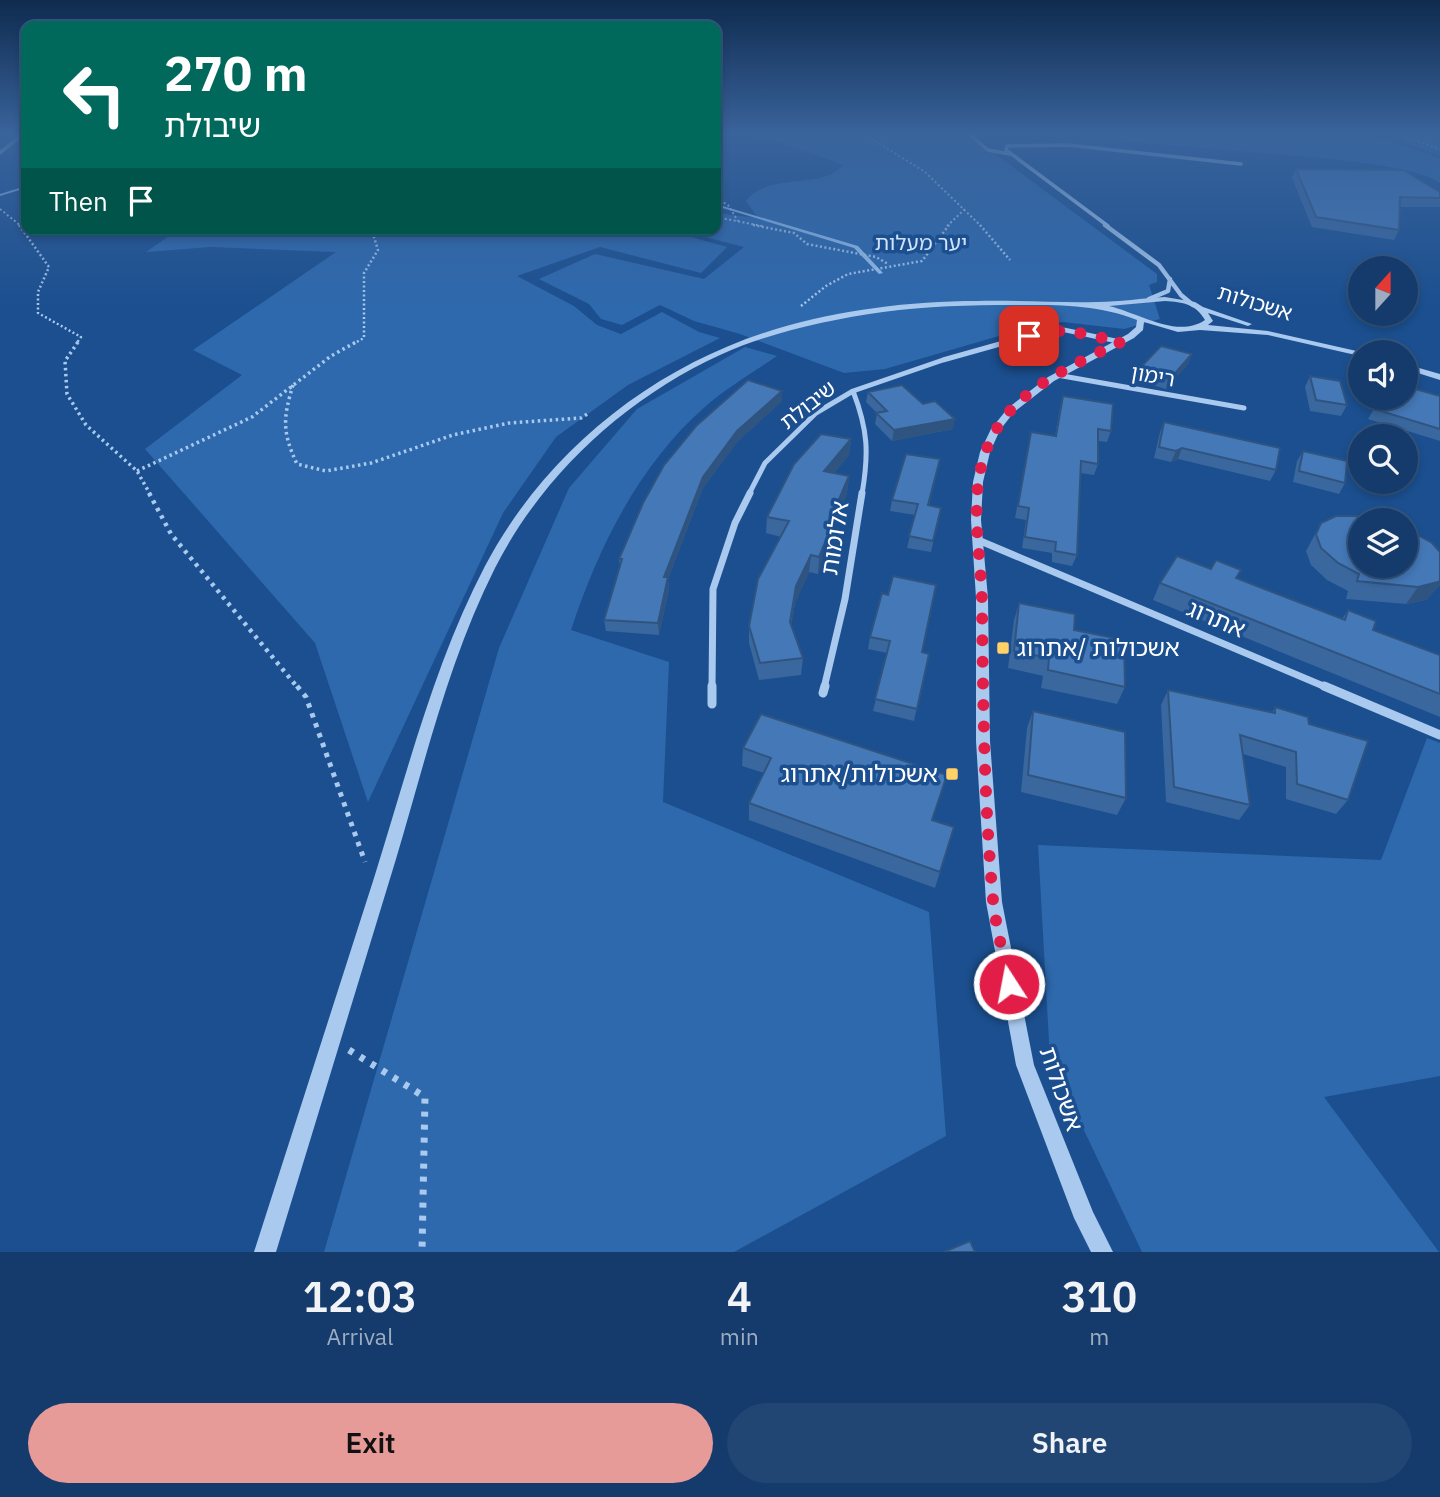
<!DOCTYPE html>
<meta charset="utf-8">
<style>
:root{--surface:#143b6b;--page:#214673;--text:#f1f3f6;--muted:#9dadc1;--line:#33557e;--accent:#e69b98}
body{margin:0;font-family:"IBM Plex Sans","Noto Sans Hebrew",sans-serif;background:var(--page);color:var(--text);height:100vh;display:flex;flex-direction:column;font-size:26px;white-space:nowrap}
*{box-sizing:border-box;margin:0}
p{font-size:23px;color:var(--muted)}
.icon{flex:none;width:38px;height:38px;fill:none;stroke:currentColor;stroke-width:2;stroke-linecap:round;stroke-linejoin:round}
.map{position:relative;height:1252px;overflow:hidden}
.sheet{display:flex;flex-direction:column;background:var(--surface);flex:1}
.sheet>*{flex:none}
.hud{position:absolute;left:21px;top:21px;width:700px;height:214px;border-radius:14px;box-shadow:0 4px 10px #0003,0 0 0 2px var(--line);background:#00695c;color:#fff;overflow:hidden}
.needle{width:46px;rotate:21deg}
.controls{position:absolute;left:1348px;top:256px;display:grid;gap:14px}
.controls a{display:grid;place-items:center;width:70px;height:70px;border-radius:50%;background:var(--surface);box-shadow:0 4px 10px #0003,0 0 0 2px var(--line);font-size:35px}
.pin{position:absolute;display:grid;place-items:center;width:60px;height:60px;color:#fff;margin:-30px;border-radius:14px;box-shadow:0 4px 10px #0006}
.me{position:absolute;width:77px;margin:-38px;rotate:349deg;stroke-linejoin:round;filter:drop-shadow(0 0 5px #0008)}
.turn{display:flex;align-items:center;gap:24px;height:147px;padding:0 28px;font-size:32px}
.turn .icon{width:91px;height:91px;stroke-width:2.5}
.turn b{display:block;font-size:49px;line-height:60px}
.then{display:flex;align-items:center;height:66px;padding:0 28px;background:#0003;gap:14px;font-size:26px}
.eta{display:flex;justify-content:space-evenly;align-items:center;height:119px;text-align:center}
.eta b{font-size:42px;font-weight:600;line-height:49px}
.primary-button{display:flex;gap:14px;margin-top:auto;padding:14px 28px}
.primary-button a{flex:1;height:80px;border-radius:42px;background:var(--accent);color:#111;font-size:28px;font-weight:600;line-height:80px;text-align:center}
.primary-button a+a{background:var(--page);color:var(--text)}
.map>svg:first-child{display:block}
.green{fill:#2e69ad}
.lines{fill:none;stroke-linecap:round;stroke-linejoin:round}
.stream{fill:#9cc4f0;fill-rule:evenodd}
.path-far5{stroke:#a9c9ee;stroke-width:2;stroke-dasharray:2 2.5;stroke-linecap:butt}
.path-far4{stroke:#a9c9ee;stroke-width:2.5;stroke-dasharray:2 2.5;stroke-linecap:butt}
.path-far3{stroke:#a9c9ee;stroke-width:3.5;stroke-dasharray:2.5 3.5;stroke-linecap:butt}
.path-far2{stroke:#a9c9ee;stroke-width:4.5;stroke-dasharray:3.5 5;stroke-linecap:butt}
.path-far1{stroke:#a9c9ee;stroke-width:5;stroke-dasharray:4.5 6;stroke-linecap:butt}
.path{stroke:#a9c9ee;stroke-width:7;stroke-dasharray:5 8;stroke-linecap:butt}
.minor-far4{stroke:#a9c9ee;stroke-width:3.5}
.minor-far3{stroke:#a9c9ee;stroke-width:4.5}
.minor-far2{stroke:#a9c9ee;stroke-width:5}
.minor-far1{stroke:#a9c9ee;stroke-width:7}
.minor{stroke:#a9c9ee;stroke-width:9}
.tertiary{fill:#a9c9ee;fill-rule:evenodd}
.wall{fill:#3a679d}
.shaded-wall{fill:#305480}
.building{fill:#4478b7;stroke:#305480;stroke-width:2}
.route{stroke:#e11d48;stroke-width:12;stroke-dasharray:0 21.6}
.poi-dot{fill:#ffd166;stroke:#1b4f8f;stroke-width:2.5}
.labels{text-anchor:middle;stroke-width:7;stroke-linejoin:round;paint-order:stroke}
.far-park-label{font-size:21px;fill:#cfe3fa;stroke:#1b4f8f}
.far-street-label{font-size:21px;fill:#fff;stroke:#1b4f8f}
.street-label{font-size:24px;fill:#fff;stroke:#1b4f8f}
.poi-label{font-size:24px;fill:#fff;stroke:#1b4f8f;text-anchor:start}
</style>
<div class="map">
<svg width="1440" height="1252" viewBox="0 0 1440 1252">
<rect width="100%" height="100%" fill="#1b4f8f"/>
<path class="green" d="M 727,134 L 968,134 L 1157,274 L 1157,282 L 1149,285 L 1160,319 L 1124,329 L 1063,322 L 1034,326 L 885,369 L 844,373 L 740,334 L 694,321 L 660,305 L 622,325 L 601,319 L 589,304 L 539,279 L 595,254 L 704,279 L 744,247 L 674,229 L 716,229 L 716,213 L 758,218 L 746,201 C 769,171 822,191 843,165 L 771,139 Z
M 1046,134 L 1369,134 L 1440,158 L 1440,183 C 1414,163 1297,156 1261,153 C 1189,147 1117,140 1046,134 Z
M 1382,134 L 1440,134 L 1440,156 Z
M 179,229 L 662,229 L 727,247 L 701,273 L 600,247 L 517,276 L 574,306 L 597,325 L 621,334 L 662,312 L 699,332 L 720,338 L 628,385 L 556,437 L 503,513 L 368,802 L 315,643 L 145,449 L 242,375 L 193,350 L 336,252 L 210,247 L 146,252 Z
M 745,347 L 777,356 C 754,372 728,387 706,406 C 639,464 598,548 571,630 L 669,662 L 663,802 L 929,912 L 946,1136 L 734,1252 L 324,1252 L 499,648 L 569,488 L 637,409 Z
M 1427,738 L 1440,743 L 1440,1076 L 1324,1097 L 1439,1252 L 1142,1252 L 1050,1059 L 1038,845 L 1381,860 Z"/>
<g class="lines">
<path class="stream" d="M 26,186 L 26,188 L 0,196 L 0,194 Z
M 716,204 L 858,246 L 883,273 L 879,274 L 854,248 L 716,206 Z"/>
<path class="path-far5" d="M 864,134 L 925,172 L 981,226
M 1397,134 L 1440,149
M 716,198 L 728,205 L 738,221
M 0,209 L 21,226
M 716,217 L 762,226
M 947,226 L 965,209"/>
<path class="path-far4" d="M 19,225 L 49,267 L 38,292 L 38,313 L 81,337 L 76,344
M 753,225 L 794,233 L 807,244 L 876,257 L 888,264
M 980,225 L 1010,260
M 801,306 L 826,286 L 848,274 L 922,261 L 949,225
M 353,344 L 364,338 L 364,273 L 378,250 L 374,237 L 394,229"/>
<path class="path-far3" d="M 78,342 L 65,361 L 67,394 L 86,425 L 137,471 L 150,494
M 293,385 C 283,418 282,432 297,464 L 326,471 L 371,463 L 453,435 L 509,423 L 581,418 L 589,413
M 137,471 L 252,417 L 331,356 L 356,342"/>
<path class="path-far2" d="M 149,493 L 171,534 L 298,688"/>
<path class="path-far1" d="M 297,686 L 306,697 L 365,862"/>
<path class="path" d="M 349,1050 L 425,1097 L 422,1252"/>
<path class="minor-far4" d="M 969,134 L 988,150 L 1010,154
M 1108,226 L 1006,150 L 1007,146 L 1068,145 L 1241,164"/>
<path class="minor-far3" d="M 1105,225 L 1159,265 L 1181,295 L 1193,305
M 1149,299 L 1168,291 L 1170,279
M 1001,344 L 1065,330 L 1121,342"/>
<path class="minor-far2" d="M 1057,375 L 1244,408
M 853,391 C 868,430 869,453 862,494
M 749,494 L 765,463 L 816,413 L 853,391 L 943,360 L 1007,342"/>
<path class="minor-far1" d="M 978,540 L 1328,688
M 712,688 L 713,589 L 735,523 L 750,493
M 824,688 L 845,599 L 862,493"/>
<path class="minor" d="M 1324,686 L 1440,735
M 823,693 L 825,686
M 712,704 L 712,686"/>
<path class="tertiary" d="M 17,134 L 21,134 L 22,137 L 0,155 L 0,150 L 17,137 Z
M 1165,297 L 1195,302 L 1203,307 L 1252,324 L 1248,326 L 1208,313 L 1213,321 L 1208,325 L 1268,331 L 1361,352 L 1360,356 L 1268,335 L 1200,330 L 1178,332 L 1144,322 L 1143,330 L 1134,338 L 1054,381 L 1014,412 L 1000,430 L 990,452 L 983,482 L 981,520 L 988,598 L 990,741 L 1002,902 L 1034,1065 L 1093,1212 L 1113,1252 L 1091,1252 L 1074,1218 L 1016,1065 L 986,902 L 976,741 L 976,598 L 971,520 L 973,482 L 980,452 L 991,429 L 1008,408 L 1048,377 L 1128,334 L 1136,327 L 1137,320 C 1097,304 1056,305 1014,305 C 970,305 926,306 883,312 C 827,320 771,332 720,355 C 626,398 542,475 495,568 C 449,659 425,762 396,859 C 356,990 316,1121 276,1252 L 254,1252 C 294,1127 334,1003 374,878 C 406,776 435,661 485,566 C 545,452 653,366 776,329 C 840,310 910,301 977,301 C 1017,300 1057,303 1097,302 C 1120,302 1142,298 1165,297 ZM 1165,301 C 1183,302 1196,304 1205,320 C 1177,339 1139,313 1109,306 Z
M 1405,364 L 1440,374 L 1440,380 L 1405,369 Z"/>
</g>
<path class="wall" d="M 1296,169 L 1440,192 L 1440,207 L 1400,207 L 1399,230 L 1394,240 L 1312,227 L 1292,178 Z
M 1192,354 L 1188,364 L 1166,389 L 1134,380 L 1138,370 Z
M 1310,376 L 1347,405 L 1341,416 L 1310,411 L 1305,387 Z
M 782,391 L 782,401 L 737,442 L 703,488 L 668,579 L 669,589 L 659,635 L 606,631 L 604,620 L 620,567 L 619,559 Z
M 868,392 L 953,429 L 892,441 L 875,424 L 877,413 L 866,402 Z
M 1063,396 L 1111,431 L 1107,442 L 1098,441 L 1098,464 L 1094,475 L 1080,473 L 1077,555 L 1072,566 L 1052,562 L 1052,553 L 1022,548 L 1026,520 L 1015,518 L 1031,432 L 1055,436 L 1060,407 Z
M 1440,396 L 1440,441 L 1368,419 L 1381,397 Z
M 1164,422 L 1276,470 L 1270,481 L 1178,459 L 1171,462 L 1154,458 L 1160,432 Z
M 851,439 L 849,455 L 834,473 L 849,476 L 847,493 L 832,528 L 830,543 L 818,574 L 809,572 L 795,603 L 791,625 L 803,658 L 801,675 L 759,680 L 749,643 L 749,626 L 781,537 L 766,533 L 767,517 Z
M 1303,451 L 1345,483 L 1339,494 L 1293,482 L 1297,461 Z
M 940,459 L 929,506 L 941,508 L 931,552 L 907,548 L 915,515 L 890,511 L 892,500 Z
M 1321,523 L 1440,552 L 1440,585 L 1426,600 L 1406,604 L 1346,599 L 1348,591 L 1327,580 L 1311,565 L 1306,551 Z
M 1211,569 L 1342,619 L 1348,610 L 1373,630 L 1440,655 L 1440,717 L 1153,600 L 1160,583 Z
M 882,593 L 922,652 L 929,654 L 914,721 L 873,711 L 887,653 L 868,649 L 870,637 Z
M 1019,603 L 1074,630 L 1125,687 L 1117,704 L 1041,688 L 1043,676 L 1008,668 L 1014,620 Z
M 1168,690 L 1272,713 L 1275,707 L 1309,724 L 1348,800 L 1336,814 L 1286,799 L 1286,767 L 1243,754 L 1250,805 L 1239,820 L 1166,802 L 1161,705 Z
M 1033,711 L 1126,798 L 1117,815 L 1021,792 L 1027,728 Z
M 761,714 L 933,820 L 954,827 L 935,888 L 749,820 L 749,803 L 764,773 L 742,766 L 743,748 Z"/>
<path class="shaded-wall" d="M 1192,354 L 1188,364 L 1166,389 L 1170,379 Z
M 782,391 L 782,401 L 737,442 L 703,488 L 668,579 L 669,589 L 659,635 L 658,623 L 664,577 L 703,477 L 737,431 Z
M 955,419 L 953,429 L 892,441 L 894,430 Z
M 851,439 L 849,455 L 822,488 L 824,471 Z
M 1182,448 L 1178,459 L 1171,462 L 1176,451 Z
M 849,476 L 847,493 L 832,528 L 830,543 L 818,574 L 819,557 L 828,525 Z
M 811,555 L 809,572 L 795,603 L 789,640 L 796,586 Z
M 1440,581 L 1440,585 L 1426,600 L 1406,604 L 1418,587 Z"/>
<path class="building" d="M 1296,169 L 1403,170 L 1440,192 L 1440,198 L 1400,197 L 1399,230 L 1316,217 Z
M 1161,346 L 1192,354 L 1170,379 L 1138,370 Z
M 1310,376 L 1340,381 L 1347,405 L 1316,400 Z
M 748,380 L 782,391 L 737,431 L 703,477 L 664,577 L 668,577 L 658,623 L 604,620 L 622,559 L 619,559 L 643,503 L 664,465 L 696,426 Z
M 902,385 L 923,404 L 935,401 L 955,419 L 894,430 L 876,413 L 887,411 L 868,392 Z
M 1405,386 L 1440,396 L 1440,429 L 1374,409 L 1381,397 L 1405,397 Z
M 1063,396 L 1113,404 L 1111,431 L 1098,429 L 1098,464 L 1081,461 L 1077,555 L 1055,551 L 1056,542 L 1025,537 L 1029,508 L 1018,506 L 1031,432 L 1056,436 Z
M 1164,422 L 1280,448 L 1276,470 L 1182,448 L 1176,451 L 1159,447 Z
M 821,434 L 851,439 L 824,471 L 849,476 L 828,525 L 832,526 L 819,557 L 811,555 L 796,586 L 790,622 L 803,658 L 760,663 L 749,626 L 758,579 L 789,521 L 767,517 L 794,464 Z
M 1303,451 L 1347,461 L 1345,483 L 1299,471 Z
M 906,454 L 940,459 L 928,505 L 941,508 L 933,541 L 909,536 L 918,504 L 892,500 Z
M 1336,516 L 1358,516 L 1380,520 L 1360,520 L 1360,565 L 1405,565 L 1405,528 L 1432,543 L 1440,552 L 1440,581 L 1438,582 L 1418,587 L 1357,581 L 1359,574 L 1338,563 L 1321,548 L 1316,534 L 1321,523 Z
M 1177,556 L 1211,569 L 1216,560 L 1241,570 L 1236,578 L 1345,620 L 1348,610 L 1376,621 L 1373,630 L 1440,655 L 1440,694 L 1160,583 Z
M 893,576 L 936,585 L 922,652 L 929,654 L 917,709 L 875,699 L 890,641 L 870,637 L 882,593 L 888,595 Z
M 1019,603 L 1075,614 L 1074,630 L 1124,640 L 1125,687 L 1048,670 L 1049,658 L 1014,651 Z
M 1168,690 L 1275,713 L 1275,707 L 1308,717 L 1309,724 L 1368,741 L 1348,800 L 1297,784 L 1296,752 L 1240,735 L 1250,805 L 1174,787 Z
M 1033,711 L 1125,732 L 1126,798 L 1028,775 Z
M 761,714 L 947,775 L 932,820 L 954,827 L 940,872 L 749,803 L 771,758 L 743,748 Z
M 970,1241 L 975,1252 L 944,1252 Z"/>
<linearGradient id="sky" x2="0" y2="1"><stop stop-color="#0f2b4f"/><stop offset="0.43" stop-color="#39639b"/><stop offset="1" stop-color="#39639b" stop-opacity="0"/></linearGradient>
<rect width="1440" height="309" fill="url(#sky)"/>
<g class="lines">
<path class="route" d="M 1009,984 C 1004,956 996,928 993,900 C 984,801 983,701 982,602 C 981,544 964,483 996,430 C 1022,386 1077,363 1121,342 L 1065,330 L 1029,336"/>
</g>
<g class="poi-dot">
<rect x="996" y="641" width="14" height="14" rx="3.5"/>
<rect x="945" y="767" width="14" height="14" rx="3.5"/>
</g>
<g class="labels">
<g class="far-park-label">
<text x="921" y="250">יער מעלות</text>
</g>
<g class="far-street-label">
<text transform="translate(1255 303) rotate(17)" y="7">אשכולות</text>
<text transform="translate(1153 376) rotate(10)" y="7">רימון</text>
<text transform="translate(808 405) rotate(-38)" y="7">שיבולת</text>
</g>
<g class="street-label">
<text transform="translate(835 538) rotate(-81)" y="8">אלומות</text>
<text transform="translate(1216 619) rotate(23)" y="8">אתרוג</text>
<text transform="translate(1061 1089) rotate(71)" y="8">אשכולות</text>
</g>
<g class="poi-label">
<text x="1017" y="656">אשכולות /אתרוג</text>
<text x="938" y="782" text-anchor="end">אשכולות/אתרוג</text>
</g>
</g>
</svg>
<div class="controls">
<a><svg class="needle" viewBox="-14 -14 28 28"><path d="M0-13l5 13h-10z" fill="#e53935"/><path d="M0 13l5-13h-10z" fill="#9dadc1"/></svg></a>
<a><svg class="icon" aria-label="sound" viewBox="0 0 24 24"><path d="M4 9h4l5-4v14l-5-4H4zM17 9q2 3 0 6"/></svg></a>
<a><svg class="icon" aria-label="search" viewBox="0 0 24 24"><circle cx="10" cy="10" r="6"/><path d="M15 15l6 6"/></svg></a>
<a><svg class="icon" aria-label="layers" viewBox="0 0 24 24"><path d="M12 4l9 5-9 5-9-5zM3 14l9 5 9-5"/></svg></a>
</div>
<div class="pin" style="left:1029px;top:336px;background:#d93025"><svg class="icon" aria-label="arrive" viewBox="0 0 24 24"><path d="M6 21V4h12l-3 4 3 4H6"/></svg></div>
<svg class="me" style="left:1009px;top:984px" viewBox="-20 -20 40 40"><circle r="17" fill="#e11d48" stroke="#fff" stroke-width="3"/><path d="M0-11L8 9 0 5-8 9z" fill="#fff"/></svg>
<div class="hud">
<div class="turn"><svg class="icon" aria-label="left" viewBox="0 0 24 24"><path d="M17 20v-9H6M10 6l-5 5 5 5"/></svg><div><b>270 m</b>שיבולת</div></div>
<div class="then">Then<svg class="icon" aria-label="arrive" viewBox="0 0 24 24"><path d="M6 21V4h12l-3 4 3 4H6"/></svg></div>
</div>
</div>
<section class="sheet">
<div class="eta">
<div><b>12:03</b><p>Arrival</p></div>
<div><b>4</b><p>min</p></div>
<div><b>310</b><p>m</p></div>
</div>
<div class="primary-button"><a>Exit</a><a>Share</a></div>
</section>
